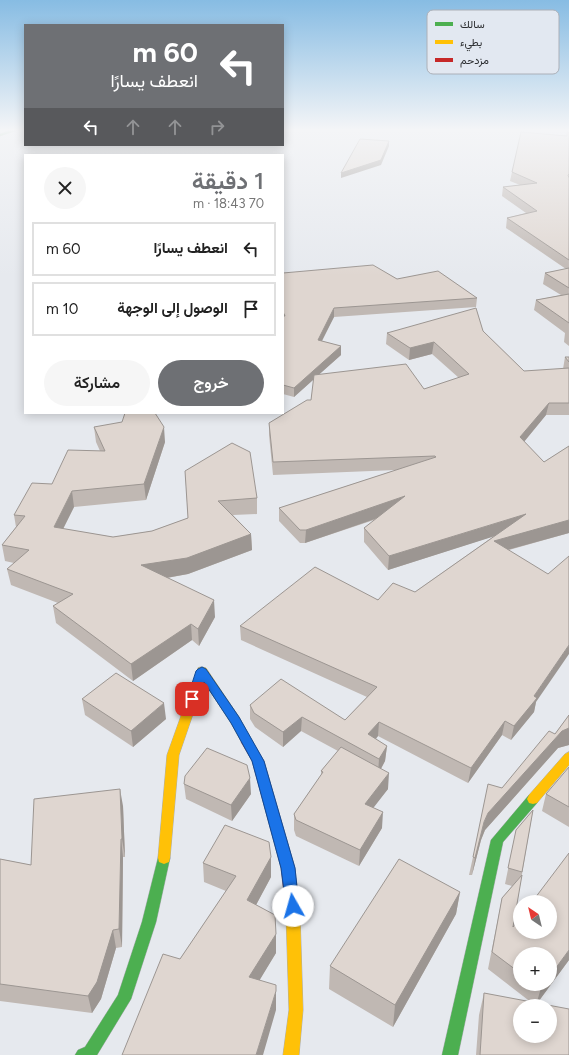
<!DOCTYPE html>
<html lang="ar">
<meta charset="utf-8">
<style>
:root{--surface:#fff;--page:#f6f6f6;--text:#222;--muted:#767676;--line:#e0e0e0;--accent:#6e7074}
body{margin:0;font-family:Figtree,Vazirmatn,sans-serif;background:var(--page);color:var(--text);direction:rtl;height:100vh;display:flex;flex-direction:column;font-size:15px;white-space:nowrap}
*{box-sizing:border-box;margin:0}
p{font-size:13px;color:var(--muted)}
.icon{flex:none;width:22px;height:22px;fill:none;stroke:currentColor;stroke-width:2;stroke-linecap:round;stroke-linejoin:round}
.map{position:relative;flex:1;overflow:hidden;direction:ltr}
.drawer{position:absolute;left:24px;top:154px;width:260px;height:260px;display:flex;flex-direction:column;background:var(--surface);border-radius:0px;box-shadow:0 2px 10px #0003;direction:rtl}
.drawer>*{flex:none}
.top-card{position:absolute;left:24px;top:24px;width:260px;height:122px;border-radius:0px;box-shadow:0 2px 10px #0003;direction:rtl;background:#6e7074;color:#fff;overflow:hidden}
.needle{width:26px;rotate:325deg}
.controls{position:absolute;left:513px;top:895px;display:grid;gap:8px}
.controls a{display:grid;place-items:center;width:44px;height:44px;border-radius:50%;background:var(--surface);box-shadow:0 2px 10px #0003;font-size:20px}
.pin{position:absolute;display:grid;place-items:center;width:34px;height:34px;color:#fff;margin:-17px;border-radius:8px;box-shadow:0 2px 6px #0006}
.me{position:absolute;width:44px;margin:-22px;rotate:353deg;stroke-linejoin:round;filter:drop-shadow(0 0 3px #0008)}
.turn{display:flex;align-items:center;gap:14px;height:84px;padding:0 20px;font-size:18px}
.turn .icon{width:52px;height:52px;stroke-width:2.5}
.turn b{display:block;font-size:28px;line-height:34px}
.lanes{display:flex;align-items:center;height:38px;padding:0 20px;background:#0003;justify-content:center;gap:20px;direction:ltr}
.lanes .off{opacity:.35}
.round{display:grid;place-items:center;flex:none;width:42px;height:42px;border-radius:21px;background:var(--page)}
.headline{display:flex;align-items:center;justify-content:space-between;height:68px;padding:0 20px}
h1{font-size:24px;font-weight:600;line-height:30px;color:var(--accent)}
.primary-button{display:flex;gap:8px;margin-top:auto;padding:8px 20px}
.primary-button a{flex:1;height:46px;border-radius:24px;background:var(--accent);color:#fff;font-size:16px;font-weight:600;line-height:46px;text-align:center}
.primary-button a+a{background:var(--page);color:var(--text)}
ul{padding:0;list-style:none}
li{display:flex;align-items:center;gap:12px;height:54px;margin:0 8px 6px;padding:0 12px;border:2px solid var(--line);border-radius:0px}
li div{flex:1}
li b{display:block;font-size:15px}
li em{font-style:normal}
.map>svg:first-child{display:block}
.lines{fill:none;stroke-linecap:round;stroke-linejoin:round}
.fast-casing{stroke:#abaeb2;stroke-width:1}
.slow-casing{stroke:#abaeb2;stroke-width:1}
.jam-casing{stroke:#abaeb2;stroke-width:1}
.fast{fill:#4caf50;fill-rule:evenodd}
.slow{fill:#ffc107;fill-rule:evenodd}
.jam{fill:#c62828;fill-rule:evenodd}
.wall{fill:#c0b8b3;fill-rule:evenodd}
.shaded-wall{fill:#9c9692}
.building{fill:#dfd6d0;stroke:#9c9692;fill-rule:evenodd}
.route{fill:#1a73e8;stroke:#114b97}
.key{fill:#e2e8f1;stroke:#acb0b8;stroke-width:1}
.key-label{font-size:11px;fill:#2d2f32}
</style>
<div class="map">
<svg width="569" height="1055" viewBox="0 0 569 1055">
<rect width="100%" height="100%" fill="#e6e9ee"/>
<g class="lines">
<defs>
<path id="fast" d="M 15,129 L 21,129 L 0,136 L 0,134 Z
M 533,794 L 537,795 L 539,799 L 537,803 L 503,842 L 458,1055 L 442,1055 L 491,840 L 529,795 Z
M 164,852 L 169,854 L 170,858 L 156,922 L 131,999 L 97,1055 L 75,1055 L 78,1050 L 85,1047 L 118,995 L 142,922 L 159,854 Z"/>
<path id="slow" d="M 202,667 L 206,668 L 239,717 L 253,742 L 251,745 L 247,746 L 243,745 L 231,723 L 204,682 L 179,755 L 170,858 L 169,862 L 164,864 L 159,862 L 158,858 L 167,755 L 197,671 L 198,668 Z
M 569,752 L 569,765 L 537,803 L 533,804 L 529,803 L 527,799 L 529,795 L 565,754 Z
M 293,908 L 298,910 L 300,914 L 303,1010 L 299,1055 L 283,1055 L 289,1010 L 286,914 L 288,910 Z"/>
<path id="jam" d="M 247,738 L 251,739 L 264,761 L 295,868 L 300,914 L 298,918 L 293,920 L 288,918 L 286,914 L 281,868 L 252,761 L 241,742 L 243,739 Z"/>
</defs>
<use href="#fast" class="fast-casing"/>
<use href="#slow" class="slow-casing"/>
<use href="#jam" class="jam-casing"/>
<use href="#fast" class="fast"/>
<use href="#slow" class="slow"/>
<use href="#jam" class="jam"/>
</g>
<path class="wall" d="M 569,132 L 569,346 L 564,342 L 565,333 L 534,310 L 536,300 L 561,295 L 543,284 L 545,273 L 566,269 L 506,228 L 507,218 L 526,213 L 502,196 L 503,187 L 520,185 L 510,181 L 512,172 L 567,136 Z
M 283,273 L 397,279 L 477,298 L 476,307 L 334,317 L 321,341 L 341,346 L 341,355 L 318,375 L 424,389 L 459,378 L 432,354 L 409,360 L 386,344 L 387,333 L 483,331 L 524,371 L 563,369 L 565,357 L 569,357 L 569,415 L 546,415 L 524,442 L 544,462 L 569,446 L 569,533 L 509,550 L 536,702 L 534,712 L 511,740 L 502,735 L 468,783 L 378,736 L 376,739 L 387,746 L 385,761 L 381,769 L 388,789 L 373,807 L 382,828 L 359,866 L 296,836 L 294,830 L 294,814 L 321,775 L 321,771 L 338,751 L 301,731 L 283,747 L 255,727 L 250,719 L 250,705 L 345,720 L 367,697 L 241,640 L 240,626 L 415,592 L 494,536 L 388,570 L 364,542 L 364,528 L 377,519 L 305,543 L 300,543 L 279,521 L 279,508 L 396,470 L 273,475 L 269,435 L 269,423 L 311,400 L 314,379 L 294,397 L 283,394 Z
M 94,427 L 165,442 L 146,500 L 74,507 L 63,529 L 113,537 L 152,531 L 188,518 L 185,471 L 257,498 L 257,514 L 233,515 L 251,534 L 252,550 L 188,574 L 167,578 L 215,617 L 199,646 L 192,640 L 133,681 L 56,623 L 53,606 L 58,603 L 11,585 L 7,569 L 14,563 L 5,561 L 2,545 L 16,527 L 14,515 L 52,484 L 100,451 L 96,442 Z
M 82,699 L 166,719 L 133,747 L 85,715 Z
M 569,715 L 569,745 L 558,748 L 485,830 L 481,840 L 472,875 L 469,875 L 473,857 L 502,788 L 555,734 Z
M 569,767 L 569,827 L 542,811 L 546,794 Z
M 184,784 L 251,794 L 232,821 L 186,799 Z
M 123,806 L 125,857 L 123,857 L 122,947 L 116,948 L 101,999 L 92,1013 L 0,1001 L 0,859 L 31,865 Z
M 533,810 L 513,927 L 569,960 L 537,1003 L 569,1055 L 476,1055 L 479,1015 L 484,993 L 532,1003 L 488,969 L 502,898 L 512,886 L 505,884 L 516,830 ZM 520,954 L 550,984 L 520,984 Z
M 271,857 L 271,877 L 256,905 L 276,953 L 259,980 L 276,1010 L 180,959 L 226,891 L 204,882 L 203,863 Z
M 460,892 L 456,914 L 393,1027 L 329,989 L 330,966 Z"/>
<path class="shaded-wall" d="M 389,141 L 389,146 L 381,165 L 341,178 L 341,173 Z
M 334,308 L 334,317 L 318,349 L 318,340 Z
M 434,342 L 432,354 L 409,360 L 410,348 Z
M 341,346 L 341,355 L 294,397 L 294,388 Z
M 549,403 L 546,415 L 518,449 L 520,437 Z
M 164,427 L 165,442 L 146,500 L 144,484 Z
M 72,491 L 74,507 L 56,543 L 54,527 Z
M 405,496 L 404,509 L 305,543 L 306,530 Z
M 526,514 L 523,527 L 388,570 L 389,556 Z
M 569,520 L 569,533 L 492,554 L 494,541 Z
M 251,534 L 252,550 L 188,574 L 143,582 L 141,565 Z
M 214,600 L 215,617 L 199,646 L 198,629 Z
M 191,624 L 192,640 L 133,681 L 131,664 Z
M 569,645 L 569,654 L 536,702 L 534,712 L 511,740 L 514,726 L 534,696 Z
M 164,703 L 166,719 L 133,747 L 131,731 Z
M 302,717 L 301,731 L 283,747 L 283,732 Z
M 505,721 L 502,735 L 468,783 L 471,768 Z
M 379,722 L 378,736 L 367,749 L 368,734 Z
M 569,728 L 569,745 L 558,748 L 485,830 L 481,840 L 472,875 L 475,858 L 484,822 L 488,813 L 562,731 Z
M 387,746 L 385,761 L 378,774 L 379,759 Z
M 389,773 L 388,789 L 364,820 L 365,804 Z
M 250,778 L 251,794 L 232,821 L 231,805 Z
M 120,789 L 123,806 L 125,857 L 122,839 Z
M 383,812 L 382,828 L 359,866 L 360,850 Z
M 121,839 L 123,857 L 122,947 L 119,929 Z
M 271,857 L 271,877 L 248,920 L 247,900 Z
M 460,892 L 456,914 L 393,1027 L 395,1005 Z
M 113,930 L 116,948 L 101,999 L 92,1013 L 88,996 Z
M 276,934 L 276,953 L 250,996 L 249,977 Z
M 569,950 L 569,960 L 536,1005 L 541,988 L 544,984 L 550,984 L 550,976 Z
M 276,991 L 276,1010 L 263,1055 L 256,1055 Z"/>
<path class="building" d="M 521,132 L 567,136 L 567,132 L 569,132 L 569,174 L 568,175 L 569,178 L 569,260 L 507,218 L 537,211 L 503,187 L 537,183 L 512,172 Z
M 360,139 L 389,141 L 381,160 L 341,173 Z
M 373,265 L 397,279 L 438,271 L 477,298 L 334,308 L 318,340 L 341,346 L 294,388 L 283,385 L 283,316 L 285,316 L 283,312 L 283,273 Z
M 569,268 L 569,288 L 545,273 Z
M 569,294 L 569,323 L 536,300 Z
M 476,308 L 483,331 L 524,371 L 569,368 L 569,403 L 549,403 L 520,437 L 544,462 L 569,446 L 569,520 L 494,541 L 548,574 L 569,556 L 569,645 L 534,696 L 537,698 L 514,726 L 505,721 L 471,768 L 379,722 L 368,734 L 387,746 L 379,759 L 302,717 L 283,732 L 254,713 L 250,705 L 281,679 L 345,720 L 377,687 L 240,626 L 315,567 L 378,600 L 393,583 L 415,592 L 526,514 L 389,556 L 364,528 L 405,496 L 306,530 L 300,530 L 279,508 L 436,457 L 435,456 L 273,462 L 269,423 L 307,400 L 311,400 L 314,375 L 406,364 L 424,389 L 469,374 L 434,342 L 410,348 L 387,333 Z
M 565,357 L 569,357 L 569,362 Z
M 125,413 L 155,413 L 164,427 L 144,484 L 72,491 L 54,527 L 113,537 L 152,531 L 188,518 L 185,471 L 232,443 L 250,452 L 257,498 L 218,501 L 251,534 L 187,558 L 141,565 L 214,600 L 198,629 L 191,624 L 131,664 L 53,606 L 73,594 L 7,569 L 29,550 L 2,545 L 25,516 L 14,515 L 32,483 L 52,484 L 68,450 L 105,451 L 94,427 L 122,422 Z
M 116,673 L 164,703 L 131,731 L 82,699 Z
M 569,715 L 569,728 L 562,731 L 488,813 L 484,822 L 475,858 L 473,857 L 488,784 L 502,788 L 549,731 L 555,734 Z
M 341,747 L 389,773 L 365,804 L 383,812 L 360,850 L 296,820 L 294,814 L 323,772 L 321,771 Z
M 207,748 L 247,765 L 250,778 L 231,805 L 184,784 L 185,776 Z
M 569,767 L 569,807 L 546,794 Z
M 120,789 L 122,839 L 121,839 L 119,929 L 113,930 L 97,982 L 88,996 L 0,984 L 0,859 L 31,865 L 34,799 Z
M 533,810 L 522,872 L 508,868 L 516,830 Z
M 225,825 L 269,842 L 271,857 L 247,900 L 275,915 L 276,934 L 249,977 L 276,985 L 276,991 L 256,1055 L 122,1055 L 163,954 L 180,959 L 236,876 L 203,863 Z
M 569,853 L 569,950 L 550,976 L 550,954 L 520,954 L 520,973 L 492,952 L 502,898 L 522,875 L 513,927 L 520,918 L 520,932 L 550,932 L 550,902 L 532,902 Z
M 399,859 L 460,892 L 395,1005 L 330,966 Z
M 535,984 L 544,984 L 541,988 Z
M 484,993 L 569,1009 L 569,1055 L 480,1055 ZM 520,1006 L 550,1006 L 550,1036 L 520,1036 Z"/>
<linearGradient id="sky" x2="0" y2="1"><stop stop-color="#87bce3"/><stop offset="0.47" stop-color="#f4f5f7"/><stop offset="1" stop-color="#f4f5f7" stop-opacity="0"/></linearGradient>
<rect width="569" height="276" fill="url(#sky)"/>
<path class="route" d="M 202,667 L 206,669 L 239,717 L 264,761 L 295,868 L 299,906 L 297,911 L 293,913 L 288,911 L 286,906 L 281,868 L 252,761 L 231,723 L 204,682 L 196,702 L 192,703 L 188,702 L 187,699 L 196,671 L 198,669 Z"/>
<rect x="427" y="10" width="132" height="64" rx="6" class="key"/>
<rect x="435" y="22" width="18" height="4" fill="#4caf50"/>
<rect x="435" y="40" width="18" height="4" fill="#ffc107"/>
<rect x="435" y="58" width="18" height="4" fill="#c62828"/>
<g class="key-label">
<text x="460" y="28">سالك</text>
<text x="460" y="46">بطيء</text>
<text x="460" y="64">مزدحم</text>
</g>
</svg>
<div class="controls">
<a><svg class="needle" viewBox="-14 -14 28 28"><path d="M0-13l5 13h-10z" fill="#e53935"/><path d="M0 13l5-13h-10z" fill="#767676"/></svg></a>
<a>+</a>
<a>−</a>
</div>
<div class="pin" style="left:192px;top:699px;background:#d93025"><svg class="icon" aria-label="arrive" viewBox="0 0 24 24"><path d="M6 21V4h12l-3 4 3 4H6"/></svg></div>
<svg class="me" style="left:293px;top:906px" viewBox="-20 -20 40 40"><circle r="19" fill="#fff"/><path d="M0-13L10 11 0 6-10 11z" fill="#1a73e8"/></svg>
<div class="top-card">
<div class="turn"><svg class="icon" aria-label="left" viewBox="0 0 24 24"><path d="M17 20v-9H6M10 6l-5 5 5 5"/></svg><div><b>60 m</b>انعطف يسارًا</div></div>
<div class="lanes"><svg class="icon" aria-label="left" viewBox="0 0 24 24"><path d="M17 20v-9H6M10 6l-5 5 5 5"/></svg><svg class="icon off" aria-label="ahead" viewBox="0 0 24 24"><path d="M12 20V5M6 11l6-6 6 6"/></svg><svg class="icon off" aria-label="ahead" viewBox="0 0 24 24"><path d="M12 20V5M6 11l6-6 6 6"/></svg><svg class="icon off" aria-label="right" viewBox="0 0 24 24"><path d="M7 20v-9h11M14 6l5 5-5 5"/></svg></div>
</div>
<section class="drawer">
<div class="headline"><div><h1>1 دقيقة</h1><p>70 m · 18:43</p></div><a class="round"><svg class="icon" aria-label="close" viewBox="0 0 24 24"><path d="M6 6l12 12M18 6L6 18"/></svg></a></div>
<ul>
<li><svg class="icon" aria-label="left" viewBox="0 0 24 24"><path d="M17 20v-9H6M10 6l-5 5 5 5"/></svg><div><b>انعطف يسارًا</b></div><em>60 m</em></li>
<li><svg class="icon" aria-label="arrive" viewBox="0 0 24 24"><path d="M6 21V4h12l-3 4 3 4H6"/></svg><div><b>الوصول إلى الوجهة</b></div><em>10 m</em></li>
</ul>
<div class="primary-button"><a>خروج</a><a>مشاركة</a></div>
</section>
</div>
